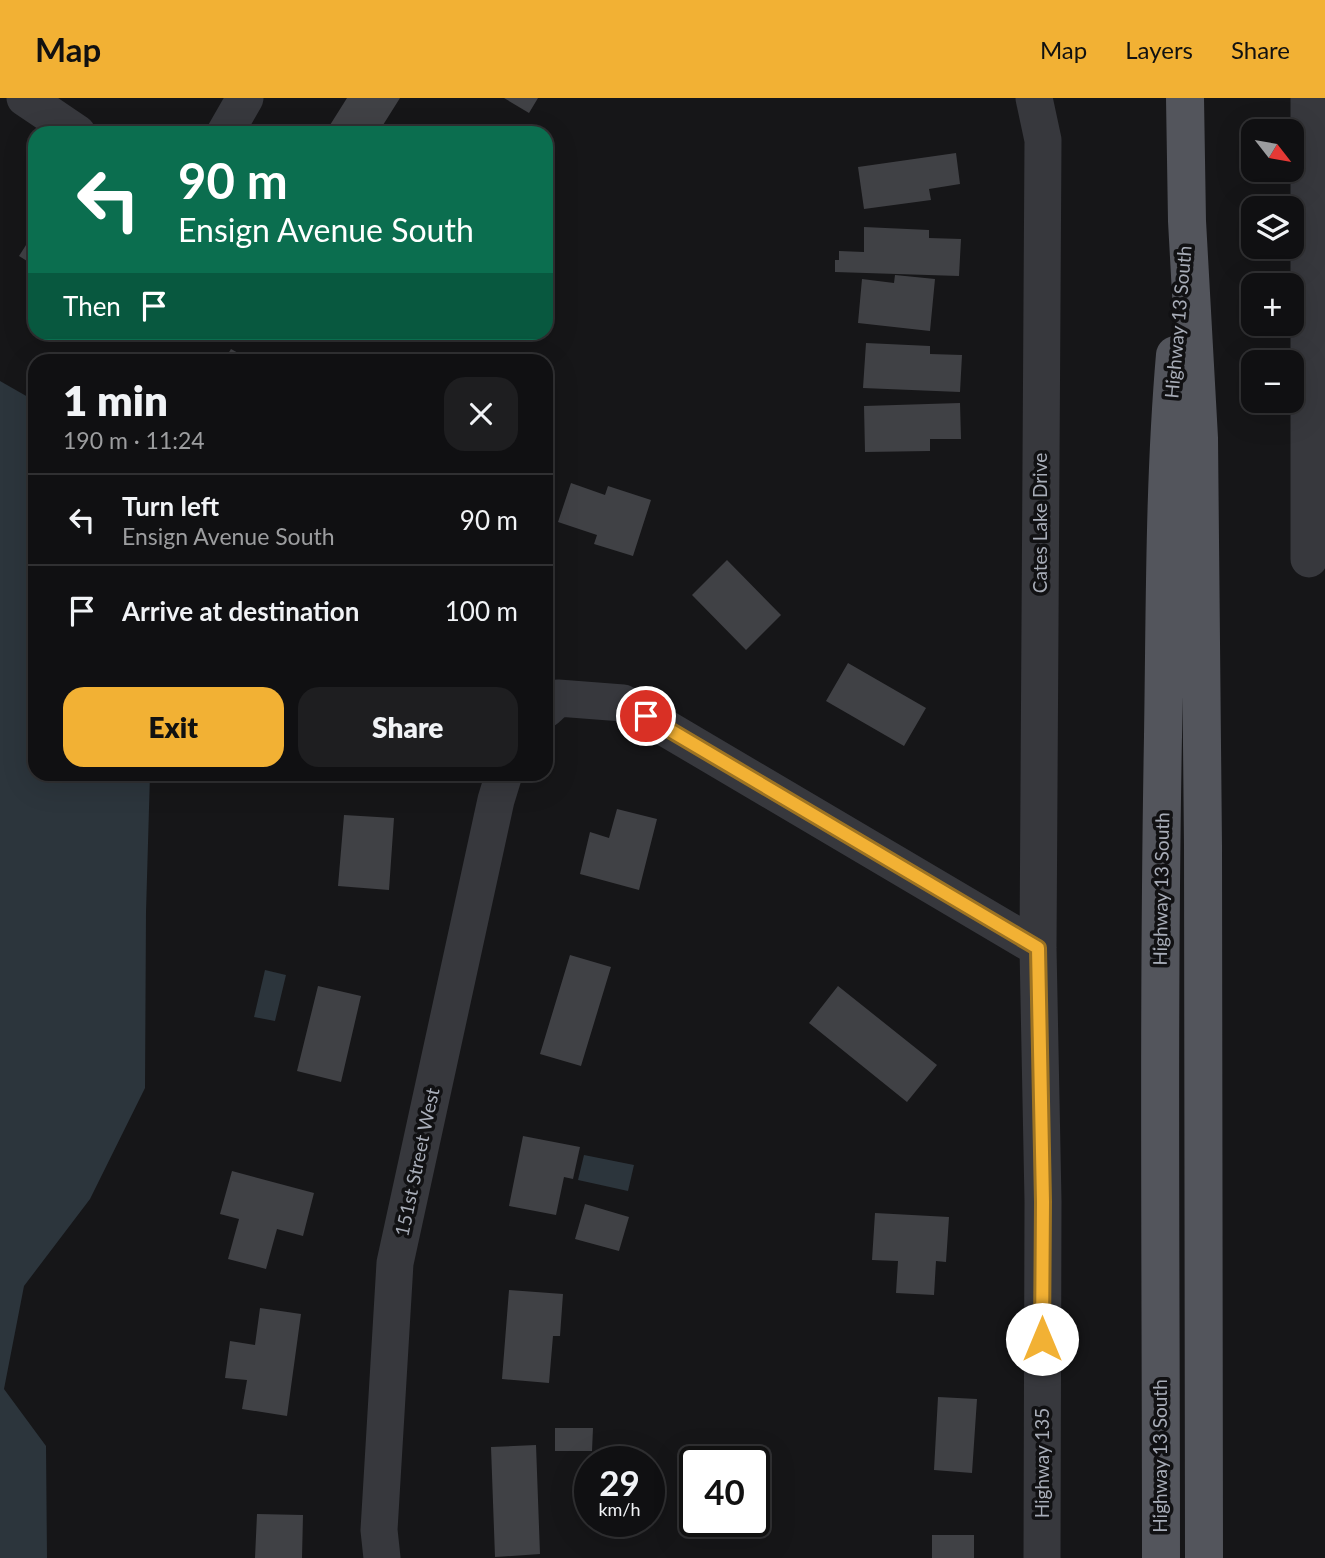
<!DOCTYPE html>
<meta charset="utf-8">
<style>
:root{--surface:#101012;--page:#1e1e20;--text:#f1f3f6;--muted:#9c9d9f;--line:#303032;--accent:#f2b134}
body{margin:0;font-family:Lato,sans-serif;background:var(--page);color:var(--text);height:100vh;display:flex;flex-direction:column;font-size:26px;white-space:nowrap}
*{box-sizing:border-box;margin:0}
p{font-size:23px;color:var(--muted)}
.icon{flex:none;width:38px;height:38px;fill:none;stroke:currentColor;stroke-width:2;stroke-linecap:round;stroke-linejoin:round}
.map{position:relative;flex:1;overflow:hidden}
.side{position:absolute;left:28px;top:256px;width:525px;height:427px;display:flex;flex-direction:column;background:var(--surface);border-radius:21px;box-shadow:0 7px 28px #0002,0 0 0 2px var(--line)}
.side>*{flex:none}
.banner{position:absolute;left:28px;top:28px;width:525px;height:214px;border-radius:21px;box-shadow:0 7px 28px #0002,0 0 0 2px var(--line);background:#0b6e4f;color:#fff;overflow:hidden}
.needle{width:46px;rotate:121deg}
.buttons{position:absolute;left:1241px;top:21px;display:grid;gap:14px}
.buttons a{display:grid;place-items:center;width:63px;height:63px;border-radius:14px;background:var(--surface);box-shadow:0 7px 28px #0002,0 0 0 2px var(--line);font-size:35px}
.speed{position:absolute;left:574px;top:1348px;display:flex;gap:14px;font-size:35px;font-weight:700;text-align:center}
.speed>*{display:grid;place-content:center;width:91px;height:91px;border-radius:50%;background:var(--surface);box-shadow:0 7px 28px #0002,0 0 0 2px var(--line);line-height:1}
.speed small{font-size:18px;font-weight:400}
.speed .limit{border:4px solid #111;border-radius:10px;background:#fff;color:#111}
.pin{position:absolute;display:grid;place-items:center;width:60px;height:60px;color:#fff;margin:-30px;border:4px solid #fff;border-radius:50%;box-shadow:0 2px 7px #0007}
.me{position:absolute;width:77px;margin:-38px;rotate:0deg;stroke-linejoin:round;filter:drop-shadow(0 0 5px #0008)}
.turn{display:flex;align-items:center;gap:24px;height:147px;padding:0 35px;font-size:32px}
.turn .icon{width:91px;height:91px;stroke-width:2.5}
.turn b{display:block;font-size:49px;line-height:60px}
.then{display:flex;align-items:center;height:66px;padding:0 35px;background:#0003;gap:14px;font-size:26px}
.round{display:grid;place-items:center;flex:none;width:74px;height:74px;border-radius:21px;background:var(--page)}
.overview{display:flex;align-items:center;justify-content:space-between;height:119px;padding:0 35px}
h1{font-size:42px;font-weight:800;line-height:52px}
.cta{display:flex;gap:14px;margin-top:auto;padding:14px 35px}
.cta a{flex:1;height:80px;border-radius:21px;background:var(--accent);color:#111;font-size:28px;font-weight:800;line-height:80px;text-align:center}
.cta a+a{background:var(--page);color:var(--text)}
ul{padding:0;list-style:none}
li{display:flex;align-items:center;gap:21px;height:91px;padding:0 35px;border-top:2px solid var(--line)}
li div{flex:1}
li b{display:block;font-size:26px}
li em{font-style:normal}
header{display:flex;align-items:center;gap:42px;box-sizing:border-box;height:98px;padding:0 35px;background:var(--accent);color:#111}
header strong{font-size:33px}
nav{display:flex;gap:38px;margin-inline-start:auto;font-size:24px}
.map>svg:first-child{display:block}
.water{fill:#2c353c}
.building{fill:#404145}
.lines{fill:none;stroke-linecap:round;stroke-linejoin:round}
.minor{stroke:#37383d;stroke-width:37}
.major{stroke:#53555c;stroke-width:38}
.route-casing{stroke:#9d7322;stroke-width:18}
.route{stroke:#f2b134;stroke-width:12}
.labels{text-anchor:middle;stroke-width:7;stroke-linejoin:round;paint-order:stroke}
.street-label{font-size:19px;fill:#a8adb8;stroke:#111113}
</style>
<header>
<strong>Map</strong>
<nav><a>Map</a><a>Layers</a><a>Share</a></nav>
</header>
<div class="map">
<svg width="1325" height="1460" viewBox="0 0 1325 1460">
<rect width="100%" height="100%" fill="#161618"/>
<path class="water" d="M 0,283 L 35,303 L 35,676 L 150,676 L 146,814 L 145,990 L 90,1101 L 24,1188 L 4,1291 L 46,1348 L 47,1460 L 0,1460 Z
M 265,872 L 286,877 L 275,923 L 254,919 Z
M 584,1057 L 634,1067 L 628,1093 L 578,1082 Z"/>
<path class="building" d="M 347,0 L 400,0 L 378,35 L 325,35 Z
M 504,0 L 538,0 L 529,15 Z
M 956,55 L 960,86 L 929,91 L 931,102 L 864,111 L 858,69 Z
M 864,129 L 929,132 L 929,140 L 961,141 L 959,178 L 835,174 L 835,162 L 839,162 L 839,153 L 864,154 Z
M 35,133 L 35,168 L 19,158 Z
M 895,177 L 935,181 L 930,233 L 858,225 L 862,181 L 894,185 Z
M 866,245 L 930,248 L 930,256 L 962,257 L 960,294 L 863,290 Z
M 231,251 L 251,262 L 224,262 Z
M 960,305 L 961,341 L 930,341 L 930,353 L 865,354 L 864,308 Z
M 571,385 L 605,397 L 608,388 L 651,402 L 633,458 L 594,446 L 597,437 L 558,424 Z
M 727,462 L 781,517 L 746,552 L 692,497 Z
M 848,565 L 926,610 L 904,648 L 826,603 Z
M 617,711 L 657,721 L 639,792 L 580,776 L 590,734 L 609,740 Z
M 344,717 L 394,720 L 389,792 L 338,788 Z
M 570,857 L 611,869 L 581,968 L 540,956 Z
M 318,888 L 361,898 L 341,984 L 297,973 Z
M 838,888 L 937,967 L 907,1004 L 809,925 Z
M 523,1038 L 580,1049 L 573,1081 L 564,1079 L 556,1117 L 509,1108 Z
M 232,1073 L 314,1095 L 303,1138 L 277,1131 L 266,1171 L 228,1161 L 239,1121 L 220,1116 Z
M 585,1106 L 629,1119 L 619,1153 L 575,1141 Z
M 875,1115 L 949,1119 L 946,1164 L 936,1163 L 934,1197 L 896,1195 L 898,1163 L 872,1162 Z
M 509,1192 L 563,1196 L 560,1238 L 553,1238 L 549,1285 L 502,1281 Z
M 260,1210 L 301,1216 L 287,1318 L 242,1311 L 247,1282 L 225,1280 L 230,1243 L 255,1247 Z
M 938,1299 L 977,1301 L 972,1375 L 934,1372 Z
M 555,1330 L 593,1330 L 592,1353 L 555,1353 Z
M 536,1347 L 540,1456 L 495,1459 L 491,1349 Z
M 257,1416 L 303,1417 L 302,1460 L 255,1460 Z
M 932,1437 L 974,1437 L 974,1460 L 932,1460 Z"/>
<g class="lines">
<path class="minor" d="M 25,0 L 77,35
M 1034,0 L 1043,42 L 1038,850 L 1043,1103 L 1042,1460
M 225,35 L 245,0
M 1309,461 L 1309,0
M 546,611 L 558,600 L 623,605 L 1038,850
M 382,1460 L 379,1432 L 395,1165 L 496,702 L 504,676"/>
<path class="major" d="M 1185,0 L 1187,123 L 1199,340 L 1203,748 L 1204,1460
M 1161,1460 C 1161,1186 1158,912 1163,638 C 1165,511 1164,384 1175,257"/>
</g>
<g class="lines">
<defs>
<path id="route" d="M 646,618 L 1038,850 L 1043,1104 L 1042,1241"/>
</defs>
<use href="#route" class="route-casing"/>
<use href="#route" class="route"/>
</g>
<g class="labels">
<g class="street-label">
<text transform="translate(1178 224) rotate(-85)" y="7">Highway 13 South</text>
<text transform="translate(1040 425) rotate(-90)" y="7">Cates Lake Drive</text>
<text transform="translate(1161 791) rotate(-89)" y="7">Highway 13 South</text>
<text transform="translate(417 1064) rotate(-78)" y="7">151st Street West</text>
<text transform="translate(1160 1358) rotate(-90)" y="7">Highway 13 South</text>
<text transform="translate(1042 1365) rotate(-90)" y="7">Highway 135</text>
</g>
</g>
</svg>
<div class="buttons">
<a><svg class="needle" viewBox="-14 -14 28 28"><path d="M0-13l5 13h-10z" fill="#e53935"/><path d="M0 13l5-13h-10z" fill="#9c9d9f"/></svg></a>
<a><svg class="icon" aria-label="layers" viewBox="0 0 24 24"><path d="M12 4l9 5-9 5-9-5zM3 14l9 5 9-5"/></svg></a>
<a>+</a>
<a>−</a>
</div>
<div class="speed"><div>29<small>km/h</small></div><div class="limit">40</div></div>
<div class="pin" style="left:646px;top:618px;background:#d93025"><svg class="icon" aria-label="arrive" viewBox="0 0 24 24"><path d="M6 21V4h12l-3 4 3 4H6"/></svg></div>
<svg class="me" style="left:1042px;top:1241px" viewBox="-20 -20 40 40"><circle r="19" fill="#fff"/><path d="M0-13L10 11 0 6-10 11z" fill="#f2b134"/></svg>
<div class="banner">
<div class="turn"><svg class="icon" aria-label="left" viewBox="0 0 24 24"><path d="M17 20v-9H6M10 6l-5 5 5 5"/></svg><div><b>90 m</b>Ensign Avenue South</div></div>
<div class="then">Then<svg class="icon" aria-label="arrive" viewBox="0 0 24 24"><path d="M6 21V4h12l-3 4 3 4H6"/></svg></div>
</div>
<section class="side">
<div class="overview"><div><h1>1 min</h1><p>190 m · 11:24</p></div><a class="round"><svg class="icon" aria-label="close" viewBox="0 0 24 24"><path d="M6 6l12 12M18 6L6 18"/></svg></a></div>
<ul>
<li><svg class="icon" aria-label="left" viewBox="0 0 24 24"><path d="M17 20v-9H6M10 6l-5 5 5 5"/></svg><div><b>Turn left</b><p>Ensign Avenue South</p></div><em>90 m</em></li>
<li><svg class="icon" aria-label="arrive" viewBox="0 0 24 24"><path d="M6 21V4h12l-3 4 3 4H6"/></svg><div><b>Arrive at destination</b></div><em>100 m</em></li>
</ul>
<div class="cta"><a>Exit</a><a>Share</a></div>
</section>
</div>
